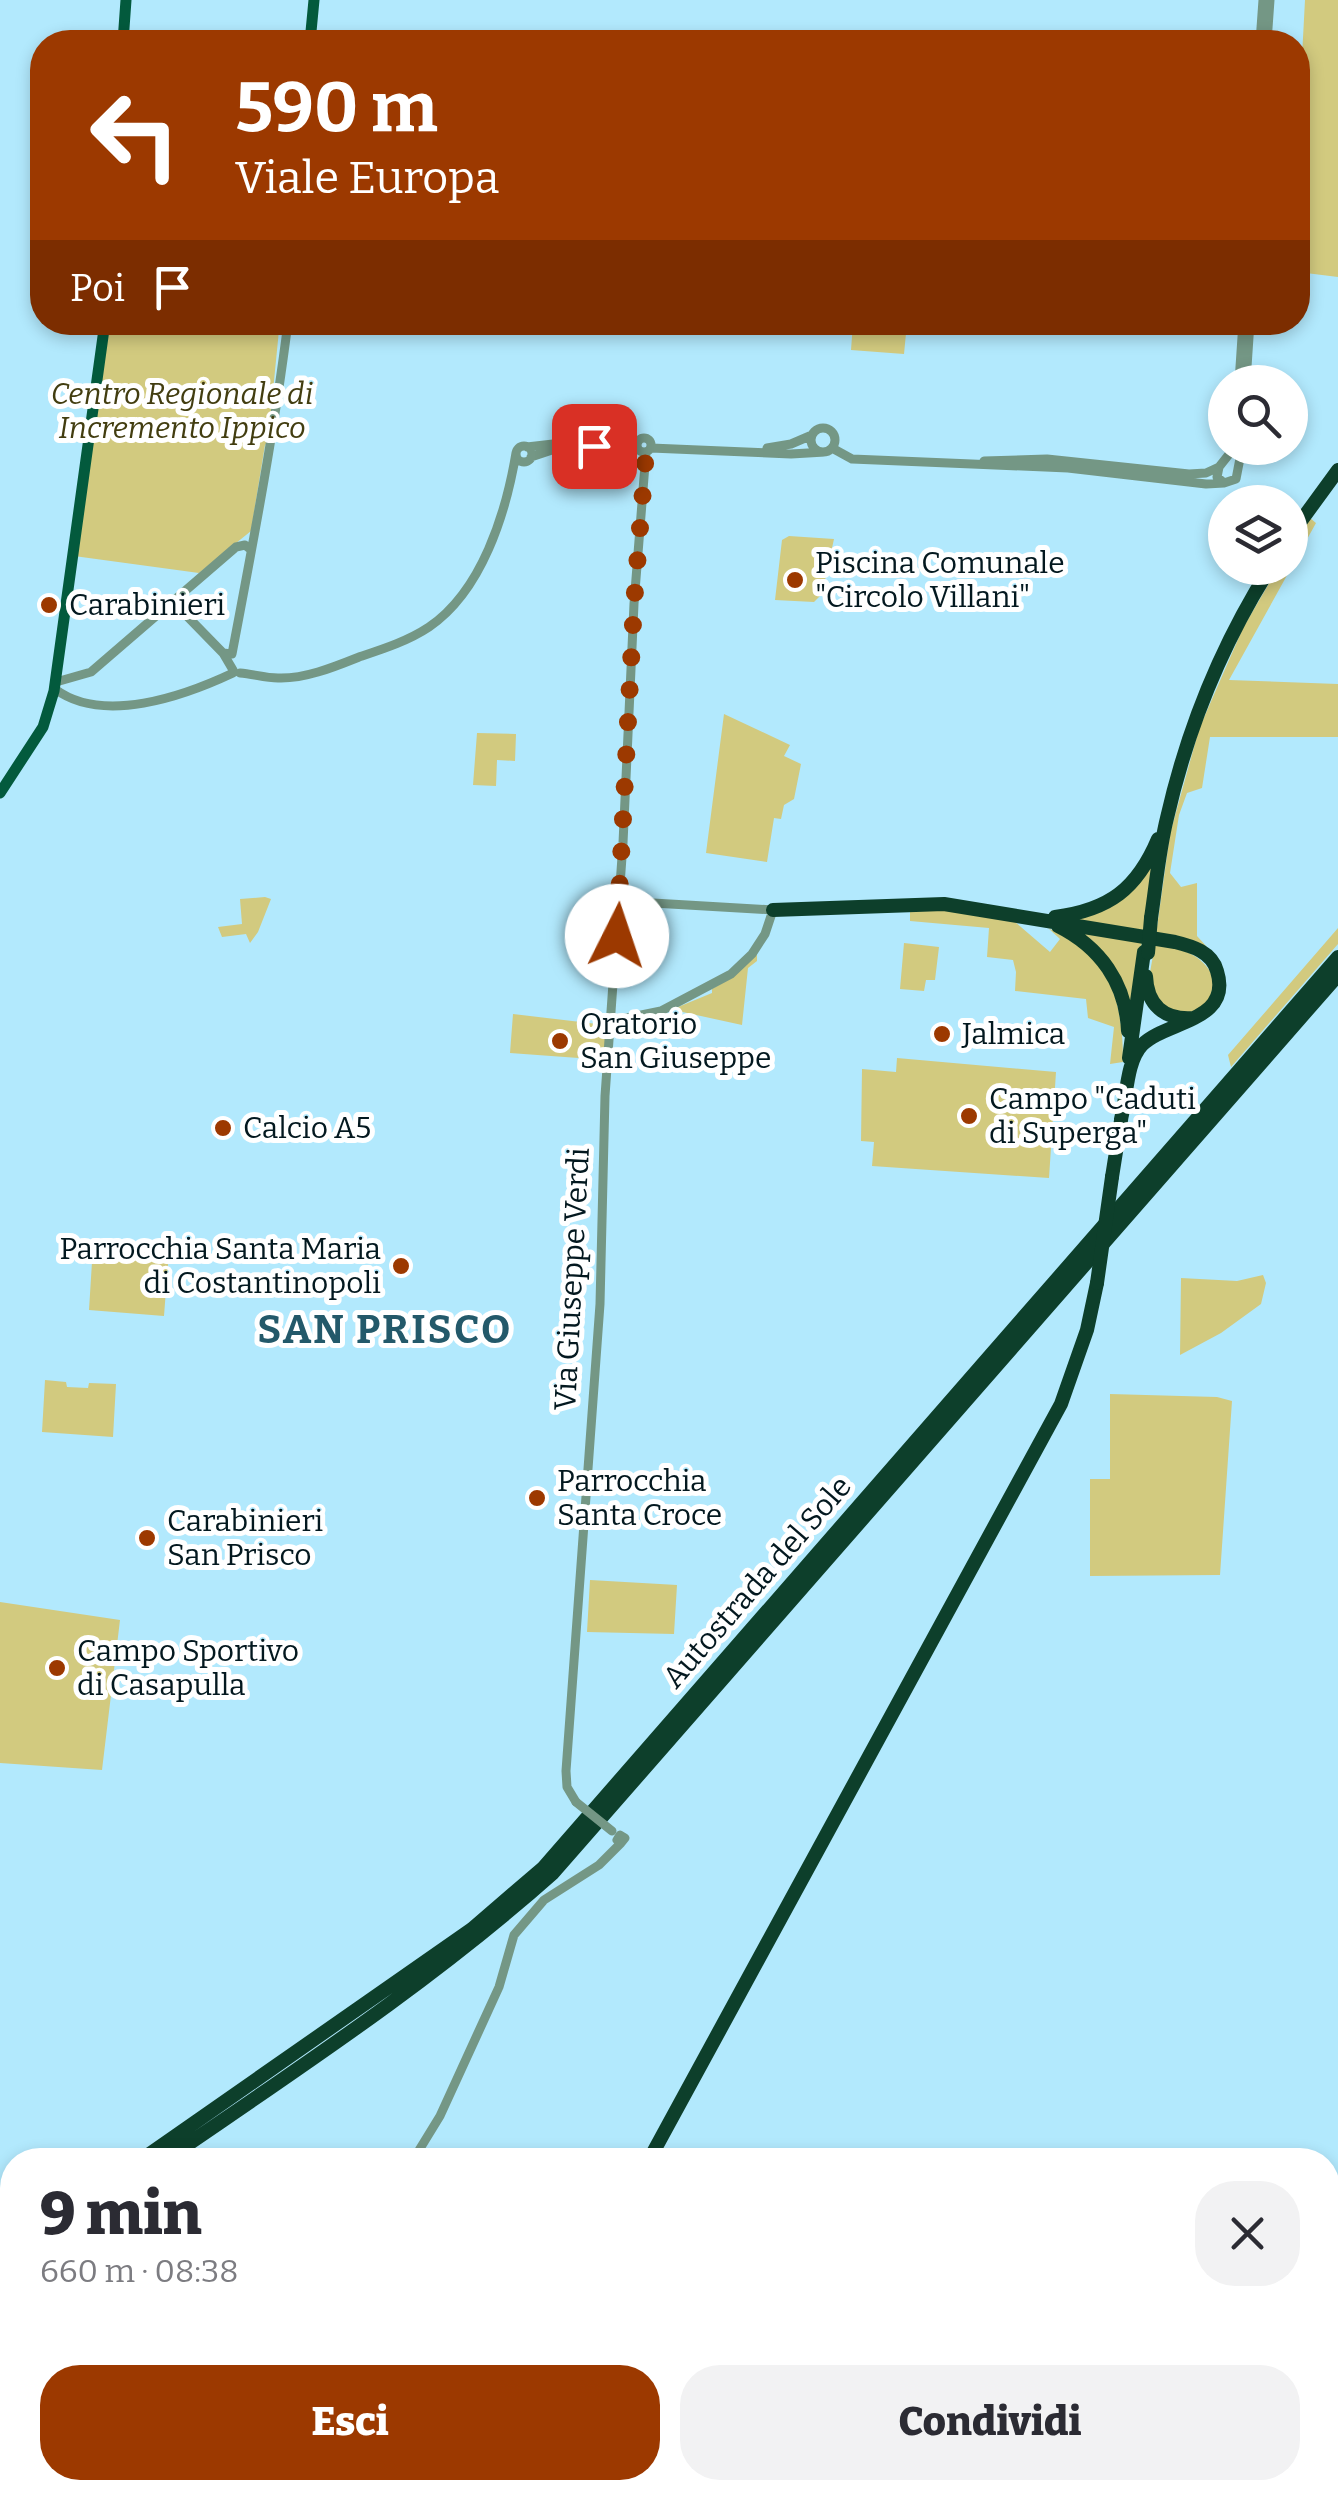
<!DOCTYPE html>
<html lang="it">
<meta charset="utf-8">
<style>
:root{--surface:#fff;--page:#f2f2f3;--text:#2b2b33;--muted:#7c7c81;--accent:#9c3900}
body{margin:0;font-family:Bitter,serif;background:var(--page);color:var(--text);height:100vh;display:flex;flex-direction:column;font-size:38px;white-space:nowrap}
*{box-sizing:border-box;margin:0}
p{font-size:32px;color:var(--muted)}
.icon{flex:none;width:55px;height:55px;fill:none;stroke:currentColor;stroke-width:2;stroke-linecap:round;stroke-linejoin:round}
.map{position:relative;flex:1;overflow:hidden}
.details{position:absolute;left:0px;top:2148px;width:1340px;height:352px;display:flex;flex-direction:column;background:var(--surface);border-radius:40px 40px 0 0;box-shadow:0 5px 15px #0003}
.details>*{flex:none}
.top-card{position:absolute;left:30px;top:30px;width:1280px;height:305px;border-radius:40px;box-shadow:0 5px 15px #0003;background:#9c3900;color:#fff;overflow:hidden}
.controls{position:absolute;left:1208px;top:365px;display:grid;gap:20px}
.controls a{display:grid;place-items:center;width:100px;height:100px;border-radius:50%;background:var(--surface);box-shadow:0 5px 15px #0003;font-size:50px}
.pin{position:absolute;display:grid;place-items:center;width:85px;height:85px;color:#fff;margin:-42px;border-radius:20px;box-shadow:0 5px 15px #0006}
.me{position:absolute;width:110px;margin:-55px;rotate:4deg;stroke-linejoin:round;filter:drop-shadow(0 0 8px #0008)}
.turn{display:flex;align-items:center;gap:35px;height:210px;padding:0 40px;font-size:45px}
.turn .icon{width:130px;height:130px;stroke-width:2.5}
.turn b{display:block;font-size:70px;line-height:85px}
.then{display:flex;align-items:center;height:95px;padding:0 40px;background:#0003;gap:20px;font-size:38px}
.round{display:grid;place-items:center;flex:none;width:105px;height:105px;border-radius:40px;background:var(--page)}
.overview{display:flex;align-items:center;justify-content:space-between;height:170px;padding:0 40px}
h1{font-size:60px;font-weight:800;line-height:75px}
.button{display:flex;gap:20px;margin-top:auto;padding:20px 40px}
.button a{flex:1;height:115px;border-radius:40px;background:var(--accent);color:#fff;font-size:40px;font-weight:800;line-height:115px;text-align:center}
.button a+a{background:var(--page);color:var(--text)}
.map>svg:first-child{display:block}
.green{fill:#d2ca7f}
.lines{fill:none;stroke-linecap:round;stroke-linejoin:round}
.minor{stroke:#749785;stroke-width:9}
.major{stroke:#035a3d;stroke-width:11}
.highway{stroke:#0d3f2b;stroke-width:14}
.minor-bridge{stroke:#749785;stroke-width:9}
.highway-bridge{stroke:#0d3f2b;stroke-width:14}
.route{stroke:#9c3900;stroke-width:18;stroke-dasharray:0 32.4}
.poi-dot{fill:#9c3900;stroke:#fff;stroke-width:4}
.labels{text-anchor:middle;stroke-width:10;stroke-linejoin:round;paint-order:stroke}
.park-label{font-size:30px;font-style:italic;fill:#423d10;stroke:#fff}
.poi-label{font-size:30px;fill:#03181f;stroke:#fff;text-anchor:start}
.street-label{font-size:30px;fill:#03181f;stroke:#fff}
.district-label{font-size:40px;font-weight:bold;letter-spacing:2.5px;fill:#23596a;stroke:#fff}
</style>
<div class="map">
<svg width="1338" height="2498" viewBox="0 0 1338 2498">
<rect width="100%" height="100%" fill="#b2e9fd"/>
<path class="green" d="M 1305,0 L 1338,0 L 1338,277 L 1298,272 L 1298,132 Z
M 200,322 L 279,330 L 268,442 L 265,445 L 251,531 L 199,573 L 74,556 L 105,323 Z
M 853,323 L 907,323 L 904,354 L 851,350 Z
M 1310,518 L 1316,523 L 1229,680 L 1338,684 L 1338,737 L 1210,737 L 1202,788 L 1187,793 L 1179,815 L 1170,873 L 1181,887 L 1197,883 L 1197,936 L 1216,957 L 1156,934 L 1170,834 L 1199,729 L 1243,628 L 1278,568 L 1290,568 L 1290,547 Z
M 789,536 L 834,539 L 822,594 L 814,602 L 775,600 L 782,540 Z
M 724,714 L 790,745 L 784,756 L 801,764 L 794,799 L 784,805 L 781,819 L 774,818 L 767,862 L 706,853 Z
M 477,733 L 516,734 L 515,761 L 497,760 L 496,786 L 473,785 Z
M 1152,864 L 1144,932 L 1079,921 L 1078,918 Z
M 265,897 L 271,899 L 258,932 L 250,943 L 246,934 L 222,937 L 218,927 L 242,924 L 240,899 Z
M 934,909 L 1014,921 L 1050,952 L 1060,939 L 1048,928 C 1110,955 1123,998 1123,1062 L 1110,1064 L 1114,1027 L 1088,1018 L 1086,999 L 1015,991 L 1016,972 L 1013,960 L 987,957 L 989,928 L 910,921 L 910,910 Z
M 1338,928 L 1338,944 L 1231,1067 L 1228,1055 Z
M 1080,931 L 1142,942 L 1131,1017 Z
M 904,943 L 939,947 L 935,980 L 926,980 L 924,991 L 900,989 Z
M 1155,944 C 1183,949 1202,953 1215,980 L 1208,1005 L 1181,1016 L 1155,1002 L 1149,978 Z
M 757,952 L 757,961 L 748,968 L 742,1025 L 678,1011 L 678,1007 L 712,993 L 712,989 L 734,976 Z
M 513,1014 L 606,1025 L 606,1060 L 510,1053 Z
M 897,1058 L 1056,1072 L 1049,1178 L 872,1166 L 874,1142 L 861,1141 L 862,1069 L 896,1072 Z
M 93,1246 L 169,1251 L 164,1316 L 89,1310 Z
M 1263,1275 L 1266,1283 L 1261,1304 L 1221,1333 L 1180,1355 L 1181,1278 L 1237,1281 Z
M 45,1380 L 66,1382 L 67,1387 L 88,1388 L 89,1383 L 116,1384 L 113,1437 L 42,1432 Z
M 1110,1394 L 1217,1397 L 1232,1401 L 1220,1575 L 1090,1576 L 1090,1479 L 1110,1479 Z
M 590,1580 L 677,1585 L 674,1634 L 587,1632 Z
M 0,1602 L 120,1620 L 102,1770 L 0,1763 Z"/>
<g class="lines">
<path class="minor" d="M 1260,42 L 1263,0
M 1267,42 L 1270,0
M 1239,382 L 1243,322
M 1246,382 L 1250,322
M811 440a12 12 0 1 1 24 0a12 12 0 1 1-24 0Z
M637 445a7 7 0 1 1 14 0a7 7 0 1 1-14 0Z
M516 454a8 8 0 1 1 16 0a8 8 0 1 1-16 0Z
M 527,447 L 579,441 L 638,442
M 651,448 L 791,454 L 825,452
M 767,448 L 791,444 L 812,435
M 832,448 L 852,459 L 972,464
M 1234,448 L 1219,467 L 1217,477 L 1224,483 L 1236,479 L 1242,448
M 531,457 L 552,450
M 984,461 L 1047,459 L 1189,474 L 1206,473 L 1219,467
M 972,464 L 1068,468 L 1206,484 L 1224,483
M 165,610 L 183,612 L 223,653 L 233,670
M 223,653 L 232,654 C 253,543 274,434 288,322
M 240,673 C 253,674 265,678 278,678 C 305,679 334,667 359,657 C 383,649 408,641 429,627 C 482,591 506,513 516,453
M 56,682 L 91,672 L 236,547 L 245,545 L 250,549
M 55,689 C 103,725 184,696 233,673
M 612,1021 L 661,1011 L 731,974 L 752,954 L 765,934 L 773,910 L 619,901
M 576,1802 L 567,1787 L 566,1771 L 600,1304 L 605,1096 L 623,843 L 634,604 L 646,452
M 620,1835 L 625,1838 L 621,1843 L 617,1840 Z
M 413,2160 L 440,2116 L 499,1987 L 514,1935 L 544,1900 L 599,1865 L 621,1843
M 278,2498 L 283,2488"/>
<path class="major" d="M 123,42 L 126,0
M 310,42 L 314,0
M 0,793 L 43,727 L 54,691 L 105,322"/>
<path class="highway" d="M 1290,536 L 1338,470
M 773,910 L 944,904 L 1175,942 C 1192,946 1212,952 1217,971 C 1233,1022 1165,1021 1142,1045 C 1126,1062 1127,1097 1121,1119
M 1055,917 C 1109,910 1137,889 1158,839
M 1151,918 C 1156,885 1159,850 1167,818 C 1187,730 1222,644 1270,568
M 1058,926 C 1100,947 1126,983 1128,1031
M 1146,976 C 1147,1005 1164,1020 1193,1018
M 1129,1058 L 1144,952
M 1112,1177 L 1122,1114
M 141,2160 L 472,1929 L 543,1868 L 1338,957
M 165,2160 C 299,2068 432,1981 553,1873 L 1338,975
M 649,2160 L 1061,1404 L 1087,1330 L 1097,1283
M 0,2256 L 12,2248
M 0,2273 L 12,2264
M 469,2498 L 473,2488"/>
<path class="minor-bridge" d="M 576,1802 L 612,1831"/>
<path class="highway-bridge" d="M 1148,953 L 1151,918
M 1097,1283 L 1112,1177"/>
</g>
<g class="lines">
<path class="route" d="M 594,446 L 637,447 L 646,452 L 634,604 L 617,936"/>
</g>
<g class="poi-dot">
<circle cx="795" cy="580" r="10"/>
<circle cx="49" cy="605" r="10"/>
<circle cx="942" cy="1034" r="10"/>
<circle cx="560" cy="1041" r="10"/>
<circle cx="969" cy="1116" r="10"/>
<circle cx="223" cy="1128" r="10"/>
<circle cx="401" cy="1266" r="10"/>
<circle cx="537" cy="1498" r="10"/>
<circle cx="147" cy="1538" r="10"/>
<circle cx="57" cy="1668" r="10"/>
</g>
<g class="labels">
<g class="park-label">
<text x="182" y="404">Centro Regionale di<tspan x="182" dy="34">Incremento Ippico</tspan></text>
</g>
<g class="poi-label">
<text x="815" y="573">Piscina Comunale<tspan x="815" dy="34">"Circolo Villani"</tspan></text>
<text x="69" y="615">Carabinieri</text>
<text x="580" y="1034">Oratorio<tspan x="580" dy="34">San Giuseppe</tspan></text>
<text x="962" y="1044">Jalmica</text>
<text x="989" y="1109">Campo "Caduti<tspan x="989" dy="34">di Superga"</tspan></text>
<text x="243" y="1138">Calcio A5</text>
<text x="381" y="1259" text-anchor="end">Parrocchia Santa Maria<tspan x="381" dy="34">di Costantinopoli</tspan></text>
<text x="557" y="1491">Parrocchia<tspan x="557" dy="34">Santa Croce</tspan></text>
<text x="167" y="1531">Carabinieri<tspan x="167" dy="34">San Prisco</tspan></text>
<text x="77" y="1661">Campo Sportivo<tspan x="77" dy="34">di Casapulla</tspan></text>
</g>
<g class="street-label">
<text transform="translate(572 1279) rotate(-87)" y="10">Via Giuseppe Verdi</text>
<text transform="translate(757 1582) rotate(-49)" y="10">Autostrada del Sole</text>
</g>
<g class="district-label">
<text x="385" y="1343">SAN PRISCO</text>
</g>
</g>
</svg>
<div class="controls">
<a><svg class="icon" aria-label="search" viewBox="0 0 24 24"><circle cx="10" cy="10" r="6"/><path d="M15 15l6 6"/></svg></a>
<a><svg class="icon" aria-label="layers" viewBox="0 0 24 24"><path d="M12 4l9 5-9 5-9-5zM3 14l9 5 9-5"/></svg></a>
</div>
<div class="pin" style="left:594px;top:446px;background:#d93025"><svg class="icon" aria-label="arrive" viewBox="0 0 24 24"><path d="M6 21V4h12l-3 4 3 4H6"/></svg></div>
<svg class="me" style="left:617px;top:936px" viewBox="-20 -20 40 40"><circle r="19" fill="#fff"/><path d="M0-13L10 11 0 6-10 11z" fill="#9c3900"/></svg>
<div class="top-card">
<div class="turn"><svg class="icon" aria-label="left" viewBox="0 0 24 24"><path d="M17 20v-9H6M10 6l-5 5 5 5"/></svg><div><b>590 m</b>Viale Europa</div></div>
<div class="then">Poi<svg class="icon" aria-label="arrive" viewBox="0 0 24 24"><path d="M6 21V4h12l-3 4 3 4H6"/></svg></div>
</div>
<section class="details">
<div class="overview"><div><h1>9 min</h1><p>660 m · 08:38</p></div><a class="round"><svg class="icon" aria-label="close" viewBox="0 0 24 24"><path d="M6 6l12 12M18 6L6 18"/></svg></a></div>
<div class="button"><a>Esci</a><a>Condividi</a></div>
</section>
</div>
